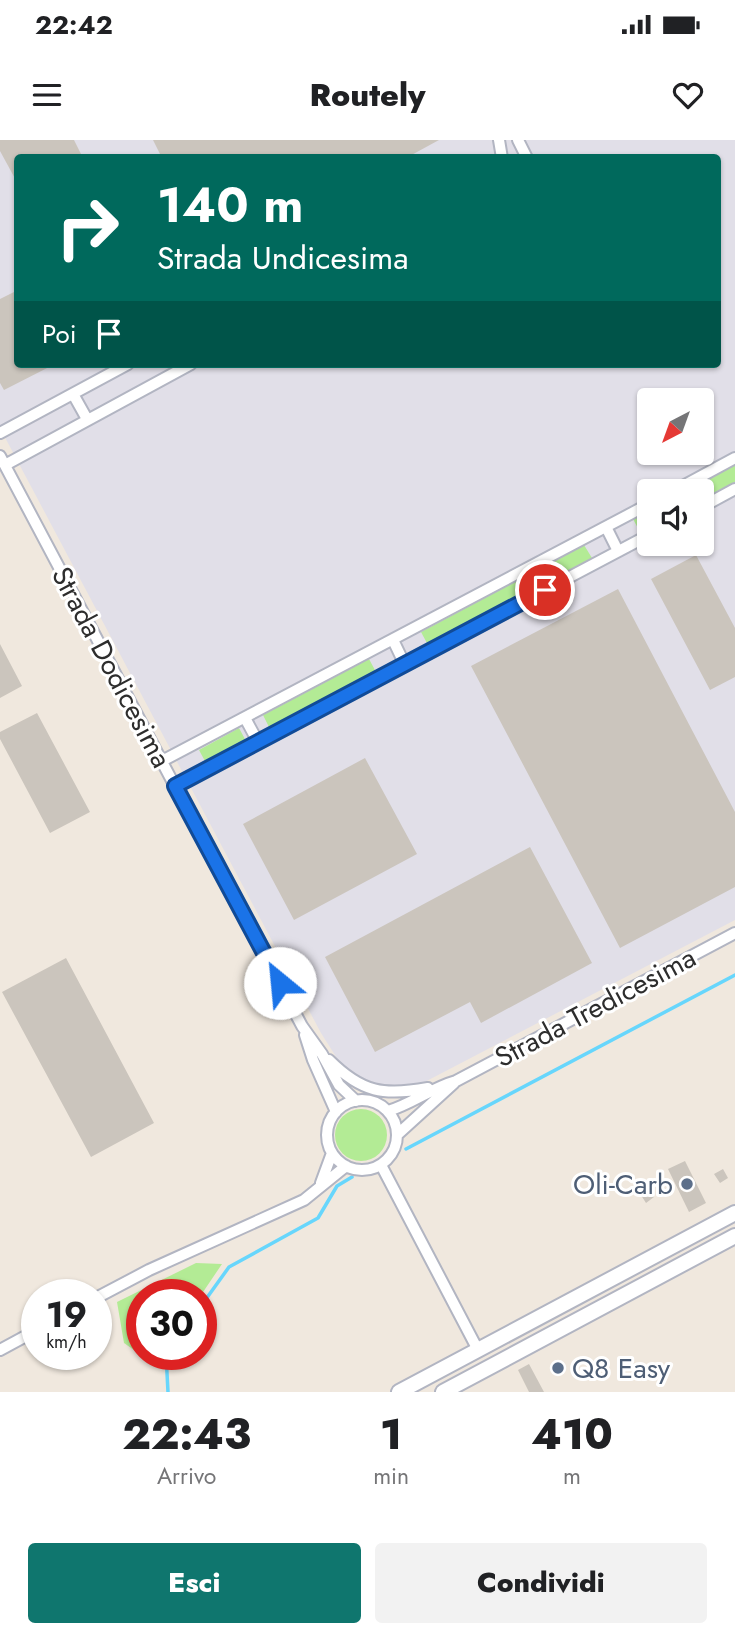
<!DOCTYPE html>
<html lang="it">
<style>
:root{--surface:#fff;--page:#f2f2f2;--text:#202124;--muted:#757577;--accent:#0f766e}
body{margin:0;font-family:Jost,sans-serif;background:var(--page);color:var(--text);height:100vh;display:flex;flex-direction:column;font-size:26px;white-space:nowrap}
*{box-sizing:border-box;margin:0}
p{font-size:23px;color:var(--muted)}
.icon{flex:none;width:38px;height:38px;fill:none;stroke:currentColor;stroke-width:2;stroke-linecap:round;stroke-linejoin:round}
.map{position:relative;height:1252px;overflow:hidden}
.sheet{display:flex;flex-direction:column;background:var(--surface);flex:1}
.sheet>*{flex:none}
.top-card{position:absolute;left:14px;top:14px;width:707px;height:214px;border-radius:7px;box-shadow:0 2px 5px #0004;background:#00695c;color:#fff;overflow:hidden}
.needle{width:46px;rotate:221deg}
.buttons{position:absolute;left:637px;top:248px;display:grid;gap:14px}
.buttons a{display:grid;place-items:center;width:77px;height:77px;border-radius:7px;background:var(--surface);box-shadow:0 2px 5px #0004;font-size:35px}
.speed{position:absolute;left:21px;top:1139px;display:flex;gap:14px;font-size:35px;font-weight:700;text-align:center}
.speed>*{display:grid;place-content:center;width:91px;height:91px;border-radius:50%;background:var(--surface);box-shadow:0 2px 5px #0004;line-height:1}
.speed small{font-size:18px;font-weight:400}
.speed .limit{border:10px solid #d22;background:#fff;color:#111}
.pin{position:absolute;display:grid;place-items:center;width:60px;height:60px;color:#fff;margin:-30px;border:4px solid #fff;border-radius:50%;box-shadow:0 2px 7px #0007}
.me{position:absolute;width:77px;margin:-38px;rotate:332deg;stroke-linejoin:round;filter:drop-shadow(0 0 5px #0008)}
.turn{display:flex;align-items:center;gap:24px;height:147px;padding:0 28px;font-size:32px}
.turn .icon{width:91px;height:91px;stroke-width:2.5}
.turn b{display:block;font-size:49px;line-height:60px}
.then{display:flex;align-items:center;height:66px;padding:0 28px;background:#0003;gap:14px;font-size:26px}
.eta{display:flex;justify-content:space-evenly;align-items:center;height:119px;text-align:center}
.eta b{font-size:42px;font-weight:800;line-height:49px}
.primary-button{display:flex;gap:14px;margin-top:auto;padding:14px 28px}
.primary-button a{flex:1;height:80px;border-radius:7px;background:var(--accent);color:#fff;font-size:28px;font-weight:800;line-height:80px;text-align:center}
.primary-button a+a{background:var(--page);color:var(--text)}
.status{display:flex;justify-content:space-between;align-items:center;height:49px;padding:0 35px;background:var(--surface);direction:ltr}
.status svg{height:19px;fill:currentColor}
header{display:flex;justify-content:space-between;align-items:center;height:91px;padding:0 28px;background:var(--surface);font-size:32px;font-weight:800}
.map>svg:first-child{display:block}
.industrial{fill:#e1dfe8;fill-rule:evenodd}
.green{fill:#b3eb95}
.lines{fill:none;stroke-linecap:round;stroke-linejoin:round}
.stream{stroke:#67d6fc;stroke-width:3.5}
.building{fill:#cbc5bd}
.street-casing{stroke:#b2b5c2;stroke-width:14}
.secondary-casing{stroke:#b2b5c2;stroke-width:18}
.street{stroke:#fff;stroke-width:10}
.secondary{stroke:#fff;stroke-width:14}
.route-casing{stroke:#114b97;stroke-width:18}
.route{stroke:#1a73e8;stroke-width:12}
.service-dot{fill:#5c6f8a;stroke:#fff;stroke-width:2.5}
.labels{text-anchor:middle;stroke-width:6;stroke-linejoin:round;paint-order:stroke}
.street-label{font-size:28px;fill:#2d2d2d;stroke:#fff}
.service-label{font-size:28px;fill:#4e5e75;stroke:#fff;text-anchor:end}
</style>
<div class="status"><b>22:42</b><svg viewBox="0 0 49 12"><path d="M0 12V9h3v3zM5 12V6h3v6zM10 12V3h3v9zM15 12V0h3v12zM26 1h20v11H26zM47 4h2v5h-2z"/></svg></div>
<header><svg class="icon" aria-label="menu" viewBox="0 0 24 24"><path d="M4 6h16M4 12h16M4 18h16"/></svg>Routely<svg class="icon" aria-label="heart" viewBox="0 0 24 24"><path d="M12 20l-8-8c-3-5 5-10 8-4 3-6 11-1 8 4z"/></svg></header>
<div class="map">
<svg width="735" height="1252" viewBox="0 0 735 1252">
<rect width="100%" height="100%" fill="#f0e8de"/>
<path class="industrial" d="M 0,0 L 735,0 L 735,780 L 417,946 L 390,949 L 364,941 L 340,923 L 321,893 L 0,288 ZM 18,18 L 718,18 L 718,224 L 18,224 ZM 649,261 L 702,261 L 702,313 L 649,313 ZM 649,352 L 702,352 L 702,404 L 649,404 Z"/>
<path class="green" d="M 735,325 L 735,342 L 702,359 L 702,352 L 685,352 Z
M 649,370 L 649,387 L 640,392 L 633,379 Z
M 584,405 L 592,418 L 428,505 L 421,492 Z
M 369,519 L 376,532 L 270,589 L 263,575 Z
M 239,588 L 246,601 L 206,623 L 199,610 Z
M335 995a26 26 0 1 1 52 0a26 26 0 1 1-52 0Z
M 196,1123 L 222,1124 L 201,1155 L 142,1155 L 142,1214 L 152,1215 L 148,1220 L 124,1203 L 117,1162 Z"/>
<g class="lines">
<path class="stream" d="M 406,1009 L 735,835
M 201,1166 L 229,1127 L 318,1078 L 337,1046 L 352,1037
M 166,1214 L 168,1252"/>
</g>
<path class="building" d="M 0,0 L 74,0 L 83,18 L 18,18 L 18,44 L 0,11 Z
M 153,0 L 439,0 L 406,18 L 162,18 Z
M 18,150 L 18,224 L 55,224 L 4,250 L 0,243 L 0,159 Z
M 696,415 L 735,488 L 735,537 L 710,550 L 651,439 Z
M 618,449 L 735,672 L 735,747 L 620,808 L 471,526 Z
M 0,504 L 22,546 L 0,558 Z
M 37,573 L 90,672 L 50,693 L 0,599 L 0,592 Z
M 365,618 L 417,714 L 294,780 L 243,684 Z
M 530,707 L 592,823 L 481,883 L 470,862 L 375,912 L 325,817 Z
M 66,818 L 154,983 L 91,1017 L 2,852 Z
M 685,1021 L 706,1063 L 689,1072 L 668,1029 Z
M 723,1029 L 728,1038 L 720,1043 L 714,1034 Z
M 648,1047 L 654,1057 L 646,1063 L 639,1052 Z
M 529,1224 L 544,1252 L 529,1252 L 518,1230 Z"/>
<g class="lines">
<defs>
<path id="street" d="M 499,0 L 502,18
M 518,0 L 527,18
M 73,254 L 87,279
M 0,293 L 128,224
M 0,316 L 302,886 L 322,914 L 339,945 L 356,961
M 5,325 L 191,224
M 672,352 L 735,318
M 702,367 L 735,349
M 606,387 L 618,411
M 393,500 L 405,525
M 245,578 L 258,602
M 162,621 L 649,364
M 175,646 L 649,395
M 305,895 L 313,920 L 336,972
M 329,920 C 362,953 384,956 428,948
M327 995a35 35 0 1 1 70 0a35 35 0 1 1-70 0Z
M 388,971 C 412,964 431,948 456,941 L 735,793
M 398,994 L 454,943
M 381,1025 L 478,1210
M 321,1043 L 332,1013
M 96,1158 L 149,1130 L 304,1060 L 346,1026
M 0,1210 L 37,1190"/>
<path id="secondary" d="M 399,1252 L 735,1073
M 443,1252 L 735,1096"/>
</defs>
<use href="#street" class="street-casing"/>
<use href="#secondary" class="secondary-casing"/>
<use href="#street" class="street"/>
<use href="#secondary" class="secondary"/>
</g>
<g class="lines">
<defs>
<path id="route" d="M 280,843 L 175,646 L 545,450"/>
</defs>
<use href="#route" class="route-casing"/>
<use href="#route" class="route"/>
</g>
<g class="service-dot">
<circle cx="687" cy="1044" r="7"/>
<circle cx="558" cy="1228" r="7"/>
</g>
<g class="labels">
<g class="street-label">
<text transform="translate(112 527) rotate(62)" y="10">Strada Dodicesima</text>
<text transform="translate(595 867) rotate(-28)" y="10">Strada Tredicesima</text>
</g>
<g class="service-label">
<text x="673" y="1054">Oli-Carb</text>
<text x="572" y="1238" text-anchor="start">Q8 Easy</text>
</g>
</g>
</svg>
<div class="buttons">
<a><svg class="needle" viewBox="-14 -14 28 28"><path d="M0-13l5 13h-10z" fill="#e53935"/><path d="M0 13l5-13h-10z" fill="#757577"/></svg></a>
<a><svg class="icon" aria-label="sound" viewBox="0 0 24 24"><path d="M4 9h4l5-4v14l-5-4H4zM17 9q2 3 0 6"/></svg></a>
</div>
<div class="speed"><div>19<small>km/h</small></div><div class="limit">30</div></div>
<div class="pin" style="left:545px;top:450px;background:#d93025"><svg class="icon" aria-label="arrive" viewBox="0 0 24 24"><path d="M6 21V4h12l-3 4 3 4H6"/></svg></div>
<svg class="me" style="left:280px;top:843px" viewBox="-20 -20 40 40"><circle r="19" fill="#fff"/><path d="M0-13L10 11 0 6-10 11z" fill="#1a73e8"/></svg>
<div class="top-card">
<div class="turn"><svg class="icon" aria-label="right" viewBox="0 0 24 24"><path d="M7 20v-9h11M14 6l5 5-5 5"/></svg><div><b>140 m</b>Strada Undicesima</div></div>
<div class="then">Poi<svg class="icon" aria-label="arrive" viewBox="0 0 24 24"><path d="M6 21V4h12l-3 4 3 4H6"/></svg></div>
</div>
</div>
<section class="sheet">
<div class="eta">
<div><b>22:43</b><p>Arrivo</p></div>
<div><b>1</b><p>min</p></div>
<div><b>410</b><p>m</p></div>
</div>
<div class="primary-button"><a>Esci</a><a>Condividi</a></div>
</section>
